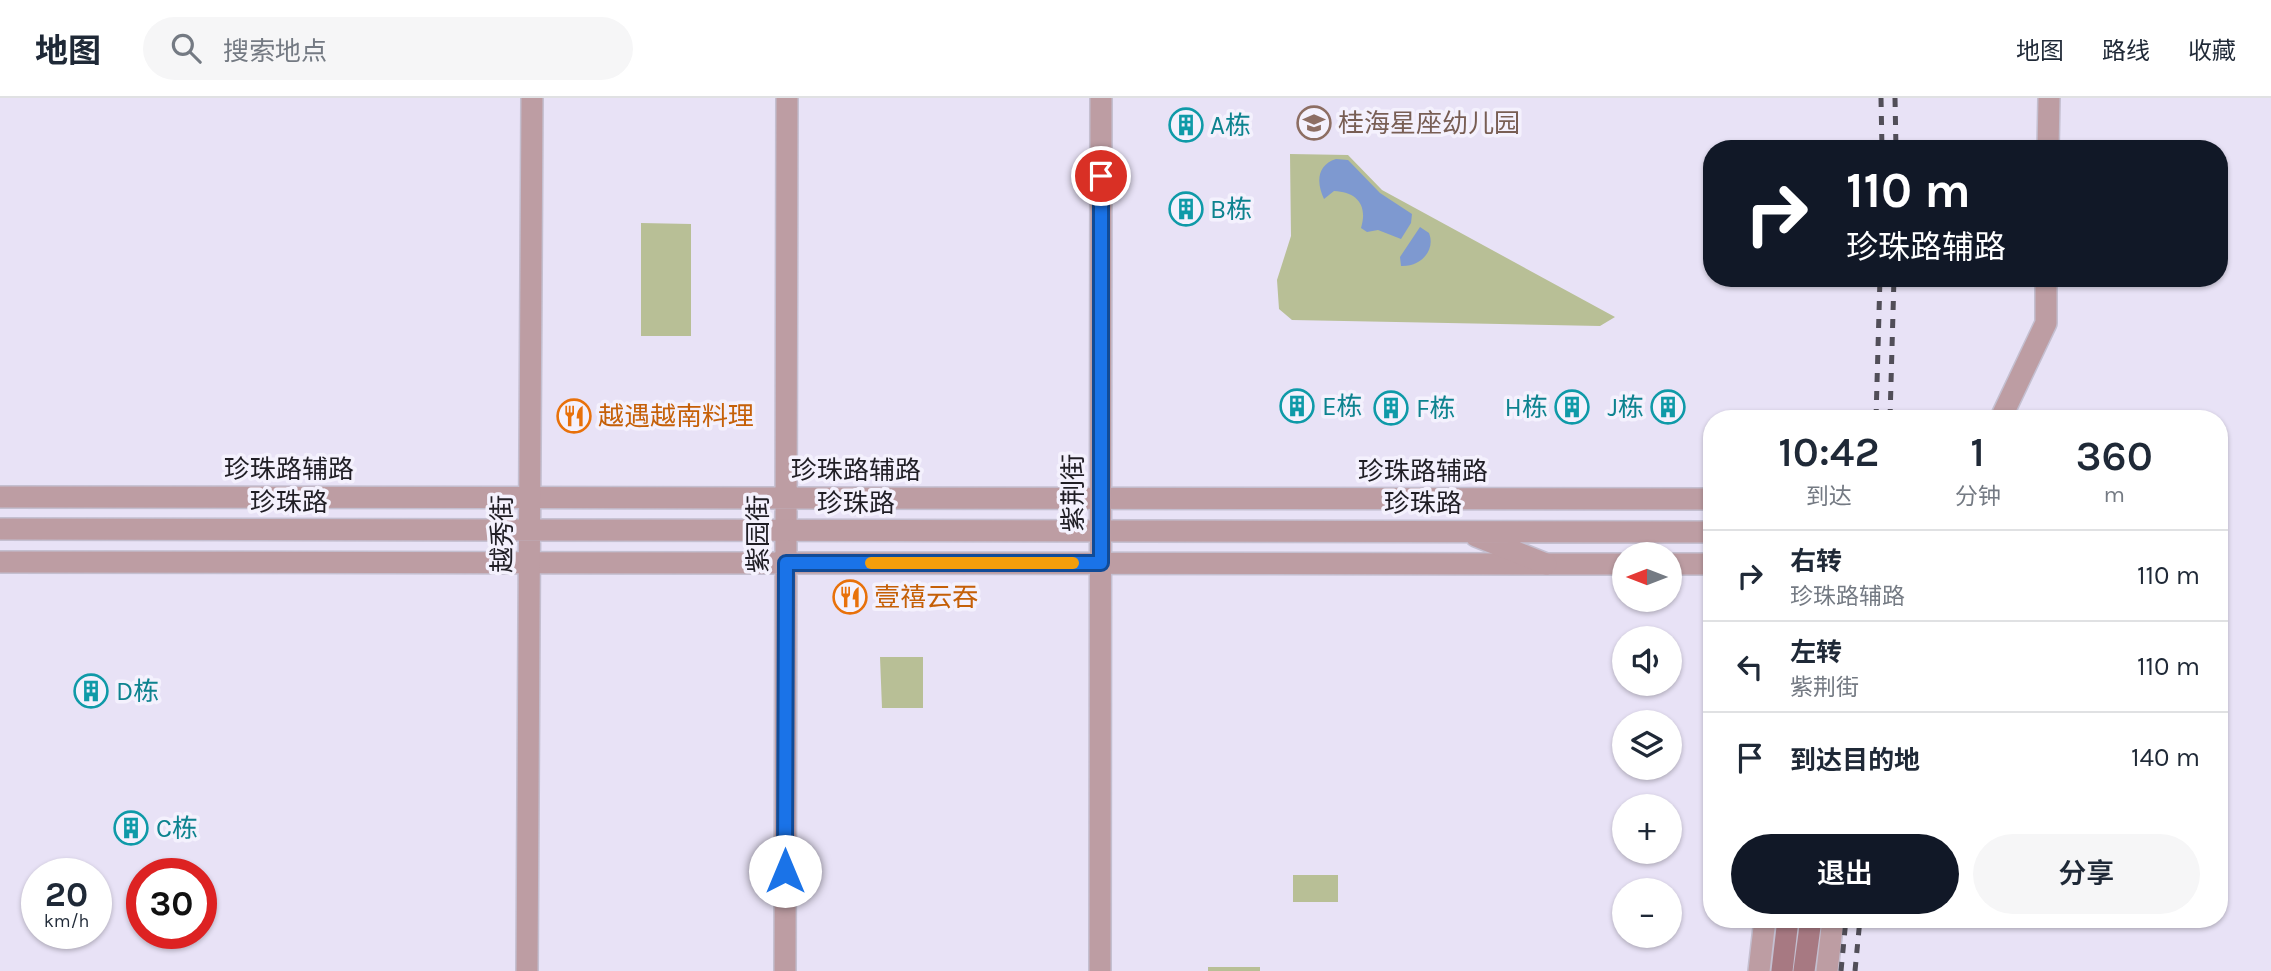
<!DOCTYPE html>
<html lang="zh">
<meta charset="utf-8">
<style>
:root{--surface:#fff;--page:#f6f6f7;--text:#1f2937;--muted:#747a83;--line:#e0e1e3;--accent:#111827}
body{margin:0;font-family:Karla,"Noto Sans SC",sans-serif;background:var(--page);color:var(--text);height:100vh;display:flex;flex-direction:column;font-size:26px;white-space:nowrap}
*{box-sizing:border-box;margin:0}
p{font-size:23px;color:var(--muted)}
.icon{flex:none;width:38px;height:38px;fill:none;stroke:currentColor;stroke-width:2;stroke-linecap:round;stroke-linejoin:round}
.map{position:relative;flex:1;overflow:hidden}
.side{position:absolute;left:1703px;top:312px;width:525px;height:518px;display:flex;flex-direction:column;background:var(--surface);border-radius:28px;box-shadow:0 2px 5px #0004}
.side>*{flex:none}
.hud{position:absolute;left:1703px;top:42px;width:525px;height:147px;border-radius:28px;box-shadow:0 2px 5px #0004;background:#111827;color:#fff;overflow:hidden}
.needle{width:46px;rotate:270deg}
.tools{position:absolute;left:1612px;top:444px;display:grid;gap:14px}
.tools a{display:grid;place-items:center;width:70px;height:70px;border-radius:50%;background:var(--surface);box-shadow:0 2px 5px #0004;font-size:35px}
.speed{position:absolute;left:21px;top:760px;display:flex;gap:14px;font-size:35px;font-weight:700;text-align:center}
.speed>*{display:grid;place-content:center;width:91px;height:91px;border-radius:50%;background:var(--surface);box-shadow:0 2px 5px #0004;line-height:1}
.speed small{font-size:18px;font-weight:400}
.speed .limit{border:10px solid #d22;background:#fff;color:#111}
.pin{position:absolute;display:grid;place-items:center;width:60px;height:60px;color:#fff;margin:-30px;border:4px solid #fff;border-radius:50%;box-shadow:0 2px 7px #0007}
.me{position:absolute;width:77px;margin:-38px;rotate:0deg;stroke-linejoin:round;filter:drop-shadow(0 0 5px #0008)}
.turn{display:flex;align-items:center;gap:24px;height:147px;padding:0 28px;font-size:32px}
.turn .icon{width:91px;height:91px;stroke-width:2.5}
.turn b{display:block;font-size:49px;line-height:60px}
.eta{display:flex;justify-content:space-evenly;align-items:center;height:119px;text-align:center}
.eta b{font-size:42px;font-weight:600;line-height:49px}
.cta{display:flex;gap:14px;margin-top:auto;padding:14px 28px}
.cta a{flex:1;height:80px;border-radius:42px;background:var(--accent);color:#fff;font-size:28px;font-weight:600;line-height:80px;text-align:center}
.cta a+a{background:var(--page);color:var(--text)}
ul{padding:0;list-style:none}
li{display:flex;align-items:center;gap:21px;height:91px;padding:0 28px;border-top:2px solid var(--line)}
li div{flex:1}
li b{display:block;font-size:26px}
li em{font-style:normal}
header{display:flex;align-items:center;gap:42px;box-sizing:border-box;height:98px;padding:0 35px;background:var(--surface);border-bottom:2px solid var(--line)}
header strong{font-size:33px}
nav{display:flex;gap:38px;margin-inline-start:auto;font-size:24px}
.search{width:490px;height:63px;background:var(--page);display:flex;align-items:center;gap:18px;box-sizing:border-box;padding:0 24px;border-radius:38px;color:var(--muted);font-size:26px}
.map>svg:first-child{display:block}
.green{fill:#b8bf96}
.water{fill:#7e99d0}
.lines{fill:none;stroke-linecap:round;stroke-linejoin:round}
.minor-casing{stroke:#c4bfd0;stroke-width:24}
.tertiary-casing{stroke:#c4bfd0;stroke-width:24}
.secondary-casing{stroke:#c4bfd0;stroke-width:24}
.minor{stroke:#bd9da3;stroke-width:21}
.tertiary{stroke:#bd9da3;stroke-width:21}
.secondary{stroke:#a77982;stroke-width:21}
.rail{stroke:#514e58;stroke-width:5;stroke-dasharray:9 9;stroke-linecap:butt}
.route-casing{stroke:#114b97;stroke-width:18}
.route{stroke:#1a73e8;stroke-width:12}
.slow{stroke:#f59e0b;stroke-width:12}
.labels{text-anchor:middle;stroke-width:7;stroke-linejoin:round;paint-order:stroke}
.education-label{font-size:26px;fill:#785e54;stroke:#f4f1fd;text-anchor:start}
.culture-label{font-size:26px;fill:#0d838f;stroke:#f4f1fd;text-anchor:start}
.food-label{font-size:26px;fill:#c56008;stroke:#f4f1fd;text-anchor:start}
.street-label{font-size:26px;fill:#201e25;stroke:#f4f1fd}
</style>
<header>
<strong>地图</strong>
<div class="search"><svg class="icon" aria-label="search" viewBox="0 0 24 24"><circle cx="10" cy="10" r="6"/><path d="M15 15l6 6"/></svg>搜索地点</div>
<nav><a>地图</a><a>路线</a><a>收藏</a></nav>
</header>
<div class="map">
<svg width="2271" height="873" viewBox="0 0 2271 873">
<rect width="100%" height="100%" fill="#e8e2f6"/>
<path class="green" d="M 1290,56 L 1348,57 L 1382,92 L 1615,219 L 1600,228 L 1292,222 L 1279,211 L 1277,182 L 1291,138 Z
M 641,125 L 691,126 L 691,238 L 641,238 Z
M 880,559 L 923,559 L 923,610 L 882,610 Z
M 1293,777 L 1338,777 L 1338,804 L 1293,804 Z
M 1208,869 L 1260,869 L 1260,873 L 1208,873 Z"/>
<path class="water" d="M 1336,61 L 1348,62 L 1380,95 L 1412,116 L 1411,125 L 1401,141 L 1378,132 L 1367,134 L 1361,130 C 1368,107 1357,94 1334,93 L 1324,101 C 1316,84 1317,67 1336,61 Z
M 1420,129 L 1429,135 C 1436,153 1420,169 1401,168 L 1400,159 Z"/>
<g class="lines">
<defs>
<path id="minor" d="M 2048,51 L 2049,0
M 2001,320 L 2046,225 L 2046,180
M 0,399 L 1712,401
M 0,464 L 1624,466
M 1670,466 L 1712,466
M 785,873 L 787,0
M 1759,873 L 1765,821
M 1827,873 L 1833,821"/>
<path id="tertiary" d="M 0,431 L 1712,434
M 1476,438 L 1546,466
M 527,873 L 532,0
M 1100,873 L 1101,0"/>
<path id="secondary" d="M 1782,873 L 1788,821
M 1804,873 L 1811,821"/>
</defs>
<use href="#minor" class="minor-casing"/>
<use href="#tertiary" class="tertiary-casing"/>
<use href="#secondary" class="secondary-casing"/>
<use href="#minor" class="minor"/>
<use href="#tertiary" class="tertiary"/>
<use href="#secondary" class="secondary"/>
<path class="rail" d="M 1881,0 L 1882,51
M 1895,0 L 1896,51
M 1876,320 L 1880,180
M 1890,320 L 1894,180
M 1841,873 L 1846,821
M 1855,873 L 1860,821"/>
</g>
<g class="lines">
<defs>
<path id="route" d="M 785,773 L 786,465 L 1101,465 L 1101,78"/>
</defs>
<use href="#route" class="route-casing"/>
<use href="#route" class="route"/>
<path class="slow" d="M 871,465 L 1073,465"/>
</g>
<defs>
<symbol id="school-ring" viewBox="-11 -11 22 22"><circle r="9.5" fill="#f4f1fd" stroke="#8d6e63" stroke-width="1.5"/><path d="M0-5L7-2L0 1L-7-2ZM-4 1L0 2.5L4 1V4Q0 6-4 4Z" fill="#8d6e63"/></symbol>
<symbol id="building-ring" viewBox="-11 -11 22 22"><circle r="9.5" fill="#f4f1fd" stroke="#0f9aa8" stroke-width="1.5"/><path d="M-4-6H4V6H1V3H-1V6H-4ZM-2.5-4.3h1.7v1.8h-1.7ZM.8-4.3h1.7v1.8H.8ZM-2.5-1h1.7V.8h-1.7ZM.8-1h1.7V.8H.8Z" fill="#0f9aa8"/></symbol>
<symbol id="restaurant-ring" viewBox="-11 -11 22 22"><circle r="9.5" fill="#f4f1fd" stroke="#e8710a" stroke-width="1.5"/><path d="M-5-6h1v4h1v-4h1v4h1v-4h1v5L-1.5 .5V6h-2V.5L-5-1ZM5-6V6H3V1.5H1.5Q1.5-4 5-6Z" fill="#e8710a"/></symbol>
</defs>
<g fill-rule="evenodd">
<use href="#school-ring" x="1295" y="6" width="38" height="38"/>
<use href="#building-ring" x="1167" y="8" width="38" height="38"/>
<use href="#building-ring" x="1167" y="92" width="38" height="38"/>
<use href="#building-ring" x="1278" y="289" width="38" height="38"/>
<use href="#building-ring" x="1553" y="290" width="38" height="38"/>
<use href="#building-ring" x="1649" y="290" width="38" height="38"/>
<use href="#building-ring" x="1372" y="291" width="38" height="38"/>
<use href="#restaurant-ring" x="555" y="299" width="38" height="38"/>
<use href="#restaurant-ring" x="831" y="480" width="38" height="38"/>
<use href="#building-ring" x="72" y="574" width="38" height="38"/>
<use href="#building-ring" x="112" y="711" width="38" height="38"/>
</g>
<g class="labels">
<g class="education-label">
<text x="1338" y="34">桂海星座幼儿园</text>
</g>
<g class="culture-label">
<text x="1210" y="36">A栋</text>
<text x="1210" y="120">B栋</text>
<text x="1322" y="317">E栋</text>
<text x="1548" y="318" text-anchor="end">H栋</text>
<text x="1644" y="318" text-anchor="end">J栋</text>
<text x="1416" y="319">F栋</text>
<text x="116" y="602">D栋</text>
<text x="156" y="739">C栋</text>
</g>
<g class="food-label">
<text x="598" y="327">越遇越南料理</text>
<text x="874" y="508">壹禧云吞</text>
</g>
<g class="street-label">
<text x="289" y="380">珍珠路辅路</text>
<text x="856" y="381">珍珠路辅路</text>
<text x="1423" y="382">珍珠路辅路</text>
<text transform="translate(1073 395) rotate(-90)" y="9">紫荆街</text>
<text x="289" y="413">珍珠路</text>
<text x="856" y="414">珍珠路</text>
<text x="1423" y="414">珍珠路</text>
<text transform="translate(502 436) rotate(-90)" y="9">越秀街</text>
<text transform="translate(758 436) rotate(-90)" y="9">紫园街</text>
</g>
</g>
</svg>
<div class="tools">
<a><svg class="needle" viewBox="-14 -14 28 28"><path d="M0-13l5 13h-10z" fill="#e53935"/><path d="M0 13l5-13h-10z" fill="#747a83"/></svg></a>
<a><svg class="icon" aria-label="sound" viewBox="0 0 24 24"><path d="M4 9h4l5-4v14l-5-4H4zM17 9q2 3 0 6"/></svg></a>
<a><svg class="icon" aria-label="layers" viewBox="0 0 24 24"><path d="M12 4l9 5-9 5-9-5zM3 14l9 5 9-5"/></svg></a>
<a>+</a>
<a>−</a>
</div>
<div class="speed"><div>20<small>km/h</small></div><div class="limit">30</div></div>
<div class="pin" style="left:1101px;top:78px;background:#d93025"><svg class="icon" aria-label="arrive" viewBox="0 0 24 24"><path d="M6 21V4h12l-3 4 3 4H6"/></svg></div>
<svg class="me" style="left:785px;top:773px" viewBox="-20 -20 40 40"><circle r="19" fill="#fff"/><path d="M0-13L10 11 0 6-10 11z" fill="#1a73e8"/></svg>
<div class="hud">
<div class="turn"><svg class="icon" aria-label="right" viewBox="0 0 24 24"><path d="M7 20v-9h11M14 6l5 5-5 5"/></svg><div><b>110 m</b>珍珠路辅路</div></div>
</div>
<section class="side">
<div class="eta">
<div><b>10:42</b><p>到达</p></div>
<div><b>1</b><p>分钟</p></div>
<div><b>360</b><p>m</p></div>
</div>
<ul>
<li><svg class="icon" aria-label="right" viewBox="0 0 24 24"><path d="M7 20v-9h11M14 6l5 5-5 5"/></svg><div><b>右转</b><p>珍珠路辅路</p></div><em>110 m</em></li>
<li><svg class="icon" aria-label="left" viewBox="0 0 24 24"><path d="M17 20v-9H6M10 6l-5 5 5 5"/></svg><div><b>左转</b><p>紫荆街</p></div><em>110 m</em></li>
<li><svg class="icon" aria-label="arrive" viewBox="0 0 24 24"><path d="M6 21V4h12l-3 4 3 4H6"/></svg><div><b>到达目的地</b></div><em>140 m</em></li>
</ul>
<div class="cta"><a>退出</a><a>分享</a></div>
</section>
</div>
